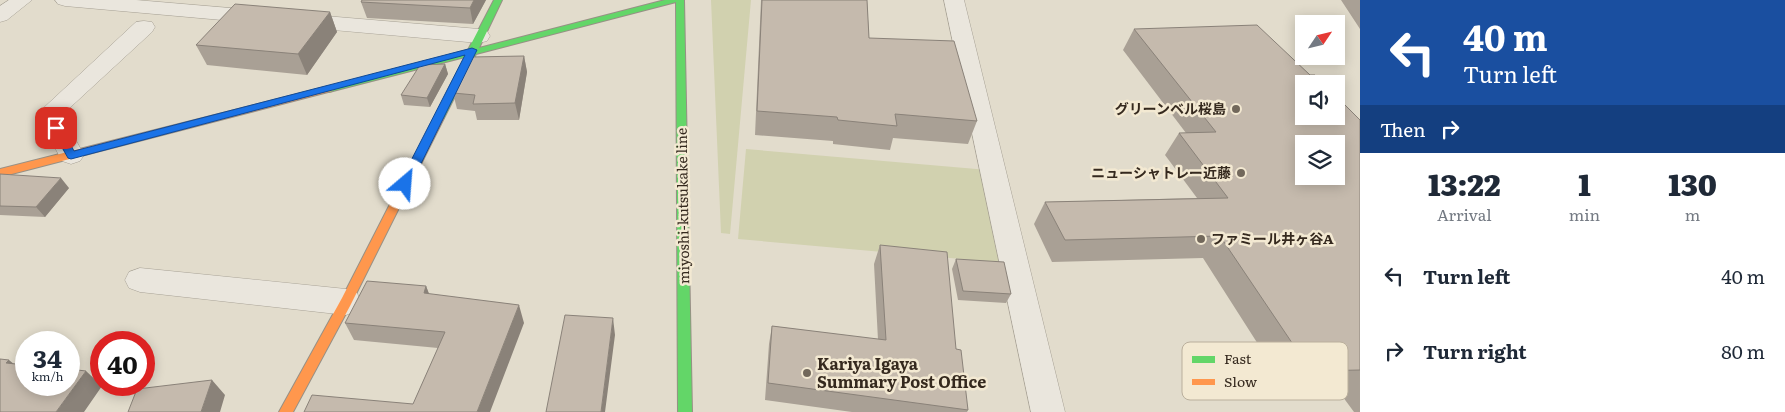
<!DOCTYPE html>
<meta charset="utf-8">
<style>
:root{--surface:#fff;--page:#f2f2f3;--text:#1f2937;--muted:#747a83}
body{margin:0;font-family:Literata,"Noto Sans JP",serif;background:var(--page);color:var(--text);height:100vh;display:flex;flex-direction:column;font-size:19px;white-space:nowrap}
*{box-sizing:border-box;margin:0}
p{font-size:16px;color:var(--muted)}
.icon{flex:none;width:28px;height:28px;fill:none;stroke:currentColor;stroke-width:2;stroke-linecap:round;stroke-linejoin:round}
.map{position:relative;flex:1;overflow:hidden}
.details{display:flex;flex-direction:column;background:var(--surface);width:425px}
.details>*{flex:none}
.guide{background:#1a4fa0;color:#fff;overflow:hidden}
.needle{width:32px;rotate:55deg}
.tools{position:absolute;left:1295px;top:15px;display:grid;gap:10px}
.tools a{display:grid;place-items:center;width:50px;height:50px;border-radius:0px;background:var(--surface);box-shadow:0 2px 12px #0003;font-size:25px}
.speed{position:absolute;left:15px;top:331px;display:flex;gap:10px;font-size:25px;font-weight:700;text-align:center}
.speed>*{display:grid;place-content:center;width:65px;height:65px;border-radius:50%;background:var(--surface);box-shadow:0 2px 12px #0003;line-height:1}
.speed small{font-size:12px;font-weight:400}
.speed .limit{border:8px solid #d22;background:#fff;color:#111}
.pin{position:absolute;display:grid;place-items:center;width:42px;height:42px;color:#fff;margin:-21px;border-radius:10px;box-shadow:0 2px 8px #0006}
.me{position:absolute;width:55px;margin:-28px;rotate:27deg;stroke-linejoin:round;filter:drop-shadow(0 0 4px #0008)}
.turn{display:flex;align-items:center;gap:18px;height:105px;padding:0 20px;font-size:22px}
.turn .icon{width:65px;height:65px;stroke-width:2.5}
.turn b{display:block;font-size:35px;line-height:42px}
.then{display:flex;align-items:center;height:48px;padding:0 20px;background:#0003;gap:10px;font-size:19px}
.eta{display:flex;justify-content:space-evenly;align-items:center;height:85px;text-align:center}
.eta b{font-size:30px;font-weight:800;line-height:35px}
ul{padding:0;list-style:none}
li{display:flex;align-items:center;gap:15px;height:75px;padding:0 20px}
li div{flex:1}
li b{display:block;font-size:19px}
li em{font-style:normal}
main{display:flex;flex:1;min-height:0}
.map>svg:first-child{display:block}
.green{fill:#d1d1af}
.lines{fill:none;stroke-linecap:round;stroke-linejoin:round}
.street-casing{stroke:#a7a195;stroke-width:1}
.fast-casing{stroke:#979085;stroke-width:2}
.slow-casing{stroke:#979085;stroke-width:2}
.street{fill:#eae6dd;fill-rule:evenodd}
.fast{fill:#63d668;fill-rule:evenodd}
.slow{fill:#ff974d;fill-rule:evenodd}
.wall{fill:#a9a095}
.shaded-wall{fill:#8a8279}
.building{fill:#c5baad;stroke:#8a8279;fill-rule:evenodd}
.route{fill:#1a73e8;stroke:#114b97}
.poi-dot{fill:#72685b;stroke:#f3e9d2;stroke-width:2}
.labels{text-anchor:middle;stroke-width:5;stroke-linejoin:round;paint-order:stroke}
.poi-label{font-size:14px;font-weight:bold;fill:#35291e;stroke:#f3e9d2;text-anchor:end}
.street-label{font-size:14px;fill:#35291e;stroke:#f3e9d2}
.near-poi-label{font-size:16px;font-weight:bold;fill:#35291e;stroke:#f3e9d2;text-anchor:start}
.key{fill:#f3e9d2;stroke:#baaf9c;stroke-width:1}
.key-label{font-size:14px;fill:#35291e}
</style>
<main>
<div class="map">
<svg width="1360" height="412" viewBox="0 0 1360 412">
<rect width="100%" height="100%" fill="#e2dccc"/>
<path class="green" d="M 711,0 L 751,0 L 730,234 L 721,233 Z
M 746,149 L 988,170 L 1006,263 L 738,239 Z"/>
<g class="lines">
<defs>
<path id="street" d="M 9,0 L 32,0 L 7,20 L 0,22 L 0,6 Z
M 55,0 L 136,0 L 479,29 L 487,31 L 490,36 L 487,41 L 479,43 L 65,6 L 58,4 Z
M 944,0 L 964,0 L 1065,412 L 1031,412 Z
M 144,21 L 152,22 L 155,27 L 152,32 L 62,115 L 84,155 L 80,161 L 71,164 L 62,161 L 37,114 L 136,22 Z
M 140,268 L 346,289 L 357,293 L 361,302 L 357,311 L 346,315 L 140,292 L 129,288 L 125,280 L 129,272 Z"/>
<path id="fast" d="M 494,0 L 502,0 L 479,48 L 665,0 L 684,0 L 692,412 L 678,412 L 676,2 L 476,54 L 444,118 L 439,121 L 434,118 L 465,57 L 329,92 L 324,89 L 326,87 L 468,50 Z"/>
<path id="slow" d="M 329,86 L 332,87 L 334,89 L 332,91 L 0,177 L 0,169 Z
M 439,115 L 444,118 L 350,306 L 293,412 L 279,412 L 342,298 L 434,118 Z"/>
</defs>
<use href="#street" class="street-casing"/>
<use href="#fast" class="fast-casing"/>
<use href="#slow" class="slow-casing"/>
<use href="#street" class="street"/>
<use href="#fast" class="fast"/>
<use href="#slow" class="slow"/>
</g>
<path class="wall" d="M 362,0 L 486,0 L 473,24 L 367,18 L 361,2 Z
M 761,0 L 867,0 L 869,38 L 977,121 L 968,144 L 893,138 L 890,150 L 833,144 L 833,141 L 755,135 Z
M 1341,0 L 1360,0 L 1360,29 Z
M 330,12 L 337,32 L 307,75 L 207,65 L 196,45 Z
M 1134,29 L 1310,75 L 1360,120 L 1360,412 L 1354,412 L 1337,389 L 1288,391 L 1203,258 L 1052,262 L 1034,224 L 1045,202 L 1197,198 L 1165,155 L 1179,133 L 1186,133 L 1123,50 Z
M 524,56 L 527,72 L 519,120 L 477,120 L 475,111 L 457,109 L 453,93 Z
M 445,64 L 448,74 L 430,107 L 404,105 L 401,95 Z
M 0,174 L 69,188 L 45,217 L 0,215 Z
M 880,245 L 956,349 L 968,410 L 967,412 L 852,412 L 765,400 L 769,344 L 772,326 L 878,340 L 874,264 Z
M 956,259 L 1011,294 L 1006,303 L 958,300 L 952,269 Z
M 426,286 L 429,294 L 524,323 L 413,404 L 438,348 L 354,340 L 345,323 Z"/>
<path class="shaded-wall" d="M 474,0 L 486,0 L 473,24 L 470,8 Z
M 330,12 L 337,32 L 307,75 L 298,54 Z
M 524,56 L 527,72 L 519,120 L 515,103 Z
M 445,64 L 448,74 L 430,107 L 427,98 Z
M 61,178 L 69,188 L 45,217 L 36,207 Z
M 426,286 L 433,304 L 424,293 Z
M 519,305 L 524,323 L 490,412 L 477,412 Z
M 613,318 L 615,335 L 605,412 L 601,412 Z
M 9,360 L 26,374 L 6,363 Z
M 86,371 L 102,386 L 84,412 L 56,412 Z
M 212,380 L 225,395 L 220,412 L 201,412 Z"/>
<path class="building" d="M 362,0 L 474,0 L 470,8 L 361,2 Z
M 762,0 L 867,0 L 869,38 L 954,41 L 977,121 L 895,114 L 897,126 L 838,120 L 837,117 L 757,111 Z
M 235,4 L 330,12 L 298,54 L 196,45 Z
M 1257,25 L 1310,75 L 1315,75 L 1323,84 L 1304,84 L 1304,116 L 1336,116 L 1336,96 L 1360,120 L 1360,370 L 1311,371 L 1220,236 L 1065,240 L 1045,202 L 1228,198 L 1179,133 L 1216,132 L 1134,29 ZM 1304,144 L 1336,144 L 1336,176 L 1304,176 Z
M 524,56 L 515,103 L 473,104 L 475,95 L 453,93 L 471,57 Z
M 445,64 L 427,98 L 401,95 L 420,65 Z
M 0,174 L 61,178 L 36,207 L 0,206 Z
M 880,245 L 947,252 L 956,349 L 961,350 L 968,410 L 768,383 L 772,326 L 886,340 Z
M 956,259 L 1004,262 L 1011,294 L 963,291 Z
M 367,281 L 426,286 L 424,293 L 519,305 L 477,412 L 304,412 L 312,395 L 413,404 L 445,332 L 345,323 Z
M 565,315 L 613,318 L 601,412 L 546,412 Z
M 0,359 L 9,360 L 6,363 L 26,365 L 26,385 L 69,385 L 69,369 L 86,371 L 56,412 L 0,412 Z
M 212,380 L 201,412 L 128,412 L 137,389 Z"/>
<path class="route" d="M 472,48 L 477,50 L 411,184 L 405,188 L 399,184 L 465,55 L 71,159 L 68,158 L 51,128 L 53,125 L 60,125 L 74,151 Z"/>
<g class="poi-dot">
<circle cx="1236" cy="109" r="5"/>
<circle cx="1241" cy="173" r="5"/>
<circle cx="1201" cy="239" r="5"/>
<circle cx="807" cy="373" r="5"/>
</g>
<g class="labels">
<g class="poi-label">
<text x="1226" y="114">グリーンベル桜島</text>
<text x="1231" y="178">ニューシャトレー近藤</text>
<text x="1211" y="244" text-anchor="start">ファミール井ヶ谷A</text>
</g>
<g class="street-label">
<text transform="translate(683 206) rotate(-91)" y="5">miyoshi-kutsukake line</text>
</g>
<g class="near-poi-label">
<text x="817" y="370">Kariya Igaya<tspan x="817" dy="18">Summary Post Office</tspan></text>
</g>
</g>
<rect x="1182" y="342" width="166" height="58" rx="8" class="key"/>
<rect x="1192" y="356" width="23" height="7" fill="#63d668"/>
<rect x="1192" y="379" width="23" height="6" fill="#ff974d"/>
<g class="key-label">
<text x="1224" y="364">Fast</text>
<text x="1224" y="387">Slow</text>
</g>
</svg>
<div class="tools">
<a><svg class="needle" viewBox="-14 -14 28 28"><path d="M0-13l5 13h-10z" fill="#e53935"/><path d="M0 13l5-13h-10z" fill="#747a83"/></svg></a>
<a><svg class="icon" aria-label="sound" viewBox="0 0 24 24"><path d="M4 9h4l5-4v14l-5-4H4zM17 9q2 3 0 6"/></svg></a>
<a><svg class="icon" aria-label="layers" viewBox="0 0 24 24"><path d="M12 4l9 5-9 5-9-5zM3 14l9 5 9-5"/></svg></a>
</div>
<div class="speed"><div>34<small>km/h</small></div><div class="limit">40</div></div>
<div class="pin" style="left:56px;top:128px;background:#d93025"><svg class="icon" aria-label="arrive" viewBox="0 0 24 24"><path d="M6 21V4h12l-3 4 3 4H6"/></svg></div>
<svg class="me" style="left:405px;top:184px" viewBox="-20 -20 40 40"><circle r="19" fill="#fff"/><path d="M0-13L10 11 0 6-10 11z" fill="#1a73e8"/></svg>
</div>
<section class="details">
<div class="guide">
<div class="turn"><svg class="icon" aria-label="left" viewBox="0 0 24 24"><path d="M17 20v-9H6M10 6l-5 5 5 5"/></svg><div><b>40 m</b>Turn left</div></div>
<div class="then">Then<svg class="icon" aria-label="right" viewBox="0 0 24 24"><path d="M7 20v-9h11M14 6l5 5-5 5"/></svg></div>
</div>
<div class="eta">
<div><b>13:22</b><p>Arrival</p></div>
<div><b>1</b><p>min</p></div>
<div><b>130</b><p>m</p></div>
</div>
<ul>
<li><svg class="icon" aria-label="left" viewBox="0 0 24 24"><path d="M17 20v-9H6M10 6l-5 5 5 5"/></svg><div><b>Turn left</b></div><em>40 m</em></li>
<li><svg class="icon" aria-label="right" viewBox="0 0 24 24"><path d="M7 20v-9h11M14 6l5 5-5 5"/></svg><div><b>Turn right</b></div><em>80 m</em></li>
</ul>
</section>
</main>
